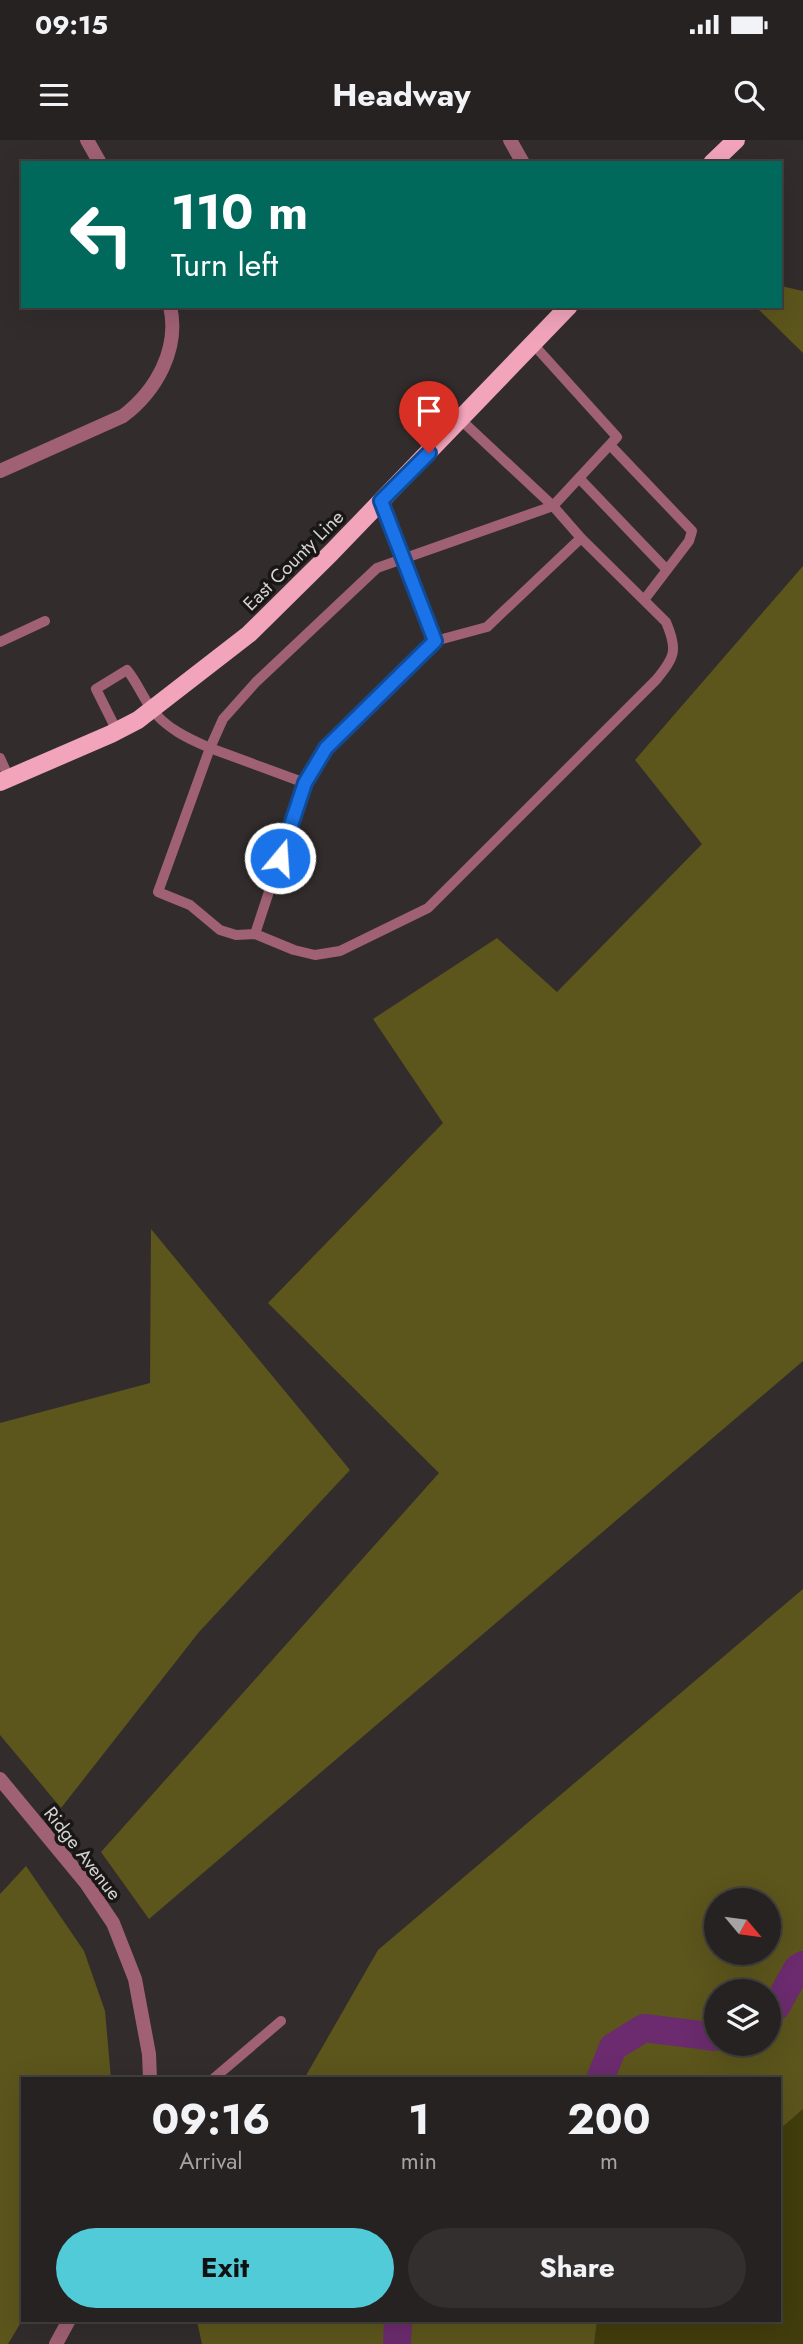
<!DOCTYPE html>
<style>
:root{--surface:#262221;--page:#322f2e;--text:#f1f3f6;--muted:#a4a4a5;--line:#423f3f;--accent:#52cbd9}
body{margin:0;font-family:Jost,sans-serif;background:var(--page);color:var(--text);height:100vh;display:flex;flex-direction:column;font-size:26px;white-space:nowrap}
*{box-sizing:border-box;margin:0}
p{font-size:23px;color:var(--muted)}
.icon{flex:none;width:38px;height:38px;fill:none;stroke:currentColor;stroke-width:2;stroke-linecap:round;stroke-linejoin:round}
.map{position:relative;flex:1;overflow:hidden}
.panel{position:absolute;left:21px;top:1937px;width:760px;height:245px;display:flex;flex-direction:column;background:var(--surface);border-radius:0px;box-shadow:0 7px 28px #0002,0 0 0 2px var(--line)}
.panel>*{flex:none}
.banner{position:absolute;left:21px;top:21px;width:761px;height:147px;border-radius:0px;box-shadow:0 7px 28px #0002,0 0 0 2px var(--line);background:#00695c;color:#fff;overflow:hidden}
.needle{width:46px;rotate:119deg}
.tools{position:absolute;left:704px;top:1748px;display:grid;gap:14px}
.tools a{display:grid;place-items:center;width:77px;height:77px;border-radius:50%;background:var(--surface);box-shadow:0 7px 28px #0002,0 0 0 2px var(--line);font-size:35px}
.pin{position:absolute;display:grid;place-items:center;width:60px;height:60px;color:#fff;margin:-72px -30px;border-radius:50% 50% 50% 0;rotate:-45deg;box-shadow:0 0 7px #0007}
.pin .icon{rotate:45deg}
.me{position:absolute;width:77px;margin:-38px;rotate:18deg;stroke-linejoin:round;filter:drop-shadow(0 0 5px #0008)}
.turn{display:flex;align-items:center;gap:24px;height:147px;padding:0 35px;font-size:32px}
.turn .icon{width:91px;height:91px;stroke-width:2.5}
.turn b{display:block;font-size:49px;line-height:60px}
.eta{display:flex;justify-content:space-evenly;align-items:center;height:119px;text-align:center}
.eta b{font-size:42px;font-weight:700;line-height:49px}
.cta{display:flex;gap:14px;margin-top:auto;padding:14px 35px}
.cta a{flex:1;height:80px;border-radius:42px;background:var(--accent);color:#111;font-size:28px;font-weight:700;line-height:80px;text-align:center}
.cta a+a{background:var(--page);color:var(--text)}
.status{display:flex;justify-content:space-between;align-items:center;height:49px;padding:0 35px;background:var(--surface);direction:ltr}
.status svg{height:19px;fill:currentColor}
header{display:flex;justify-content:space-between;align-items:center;height:91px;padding:0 35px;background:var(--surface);font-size:32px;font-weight:700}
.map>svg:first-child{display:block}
.green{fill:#423d0c}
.forest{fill:#5c551c;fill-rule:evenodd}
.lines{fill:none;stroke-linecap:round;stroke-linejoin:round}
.river{stroke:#6b2b6e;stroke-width:28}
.service{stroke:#a06174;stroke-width:10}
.minor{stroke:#a06174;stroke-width:14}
.tertiary{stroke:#a06174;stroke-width:14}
.primary{stroke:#f2a4bb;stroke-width:18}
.route-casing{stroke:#114b97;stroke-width:18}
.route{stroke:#1a73e8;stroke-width:12}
.labels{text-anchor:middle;stroke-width:7;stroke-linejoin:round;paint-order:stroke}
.street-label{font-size:19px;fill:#d5d2d1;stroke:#181616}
</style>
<div class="status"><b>09:15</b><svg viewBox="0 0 49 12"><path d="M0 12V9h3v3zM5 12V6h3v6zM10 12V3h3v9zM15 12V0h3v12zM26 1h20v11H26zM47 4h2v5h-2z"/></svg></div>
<header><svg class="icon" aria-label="menu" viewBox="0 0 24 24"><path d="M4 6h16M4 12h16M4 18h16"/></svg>Headway<svg class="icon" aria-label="search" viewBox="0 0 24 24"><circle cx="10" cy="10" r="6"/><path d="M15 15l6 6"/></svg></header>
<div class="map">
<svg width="803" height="2204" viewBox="0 0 803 2204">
<rect width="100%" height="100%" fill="#322d2c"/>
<path class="green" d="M 803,1969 L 803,2204 L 594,2204 L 597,2181 L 779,2180 L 779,1990 Z"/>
<path class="forest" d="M 781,146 L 803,151 L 803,213 L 755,166 L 780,166 Z
M 803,426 L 803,1221 L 149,1779 L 101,1712 L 439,1333 L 268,1163 L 443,983 L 373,879 L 497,798 L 557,852 L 702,704 L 635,620 Z
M 151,1089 L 350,1330 L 199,1492 L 61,1668 L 0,1595 L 0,1283 L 150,1243 Z
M 803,1449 L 803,1969 L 779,1990 L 779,1939 L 304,1939 L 378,1810 ZM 716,1760 L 768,1760 L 768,1813 L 716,1813 ZM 716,1852 L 768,1852 L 768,1904 L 716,1904 Z
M 26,1726 L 84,1811 L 105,1871 L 111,1939 L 23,1939 L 23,2179 L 8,2204 L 0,2204 L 0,1754 Z
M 197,2181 L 197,2180 L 597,2181 L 594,2204 L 202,2204 Z"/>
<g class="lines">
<path class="river" d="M 768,1871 L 776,1867 L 797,1829 L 803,1825
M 600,1939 L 613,1907 L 644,1888 L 716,1897
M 397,2204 L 398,2180"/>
<path class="service" d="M 610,305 L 692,391 L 689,401 L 644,460
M 579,338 L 667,430
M 381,361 L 435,501 L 487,487 L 581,398 L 553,366 L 461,280
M 435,501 L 326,608 L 305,643 L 210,608 L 223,579 L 256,542 L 377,428 L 553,366 L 617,297 L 533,204
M 0,502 L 45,481
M 117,591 L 96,549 L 127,530 C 137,542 142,556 151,568 C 165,588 189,599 210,608 L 158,752 L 190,765 L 220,790 L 236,795 L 255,794 L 294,810 L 315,815 L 340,811 L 428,768 L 656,540 C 675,517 678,510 666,482 L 581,398
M 0,618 L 9,638
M 255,794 L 305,643
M 213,1939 L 281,1881"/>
<path class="minor" d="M 87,0 L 100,23
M 510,0 L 523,23
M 0,331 L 123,276 C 156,251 180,209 170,166"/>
<path class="tertiary" d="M 0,1639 L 86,1743 L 113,1783 L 135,1839 L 149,1914 L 150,1939
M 56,2204 L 69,2180"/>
<path class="primary" d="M 712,23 L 736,0
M 0,642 L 111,594 L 138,580 L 249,494 L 331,413 L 569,166"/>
</g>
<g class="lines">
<defs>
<path id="route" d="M 280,718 L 305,643 L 326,608 L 435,501 L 381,361 L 429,313"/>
</defs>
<use href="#route" class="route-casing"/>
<use href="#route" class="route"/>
</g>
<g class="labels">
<g class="street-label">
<text transform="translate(293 420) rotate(-45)" y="7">East County Line</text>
<text transform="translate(83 1713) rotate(52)" y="7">Ridge Avenue</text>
</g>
</g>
</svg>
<div class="tools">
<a><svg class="needle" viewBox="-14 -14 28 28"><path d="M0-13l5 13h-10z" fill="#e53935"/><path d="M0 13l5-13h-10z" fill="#a4a4a5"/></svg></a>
<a><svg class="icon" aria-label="layers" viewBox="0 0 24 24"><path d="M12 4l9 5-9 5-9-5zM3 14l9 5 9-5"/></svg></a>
</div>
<div class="pin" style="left:429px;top:313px;background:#d93025"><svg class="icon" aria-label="arrive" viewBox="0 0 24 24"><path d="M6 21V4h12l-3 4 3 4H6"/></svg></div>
<svg class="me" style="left:280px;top:718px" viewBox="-20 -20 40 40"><circle r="17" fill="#1a73e8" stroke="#fff" stroke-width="3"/><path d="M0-11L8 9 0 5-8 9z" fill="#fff"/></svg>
<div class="banner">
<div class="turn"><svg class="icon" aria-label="left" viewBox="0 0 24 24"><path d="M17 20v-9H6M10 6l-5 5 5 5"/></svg><div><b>110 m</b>Turn left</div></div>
</div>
<section class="panel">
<div class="eta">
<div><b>09:16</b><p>Arrival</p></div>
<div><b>1</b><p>min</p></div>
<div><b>200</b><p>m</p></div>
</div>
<div class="cta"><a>Exit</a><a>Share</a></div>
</section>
</div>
